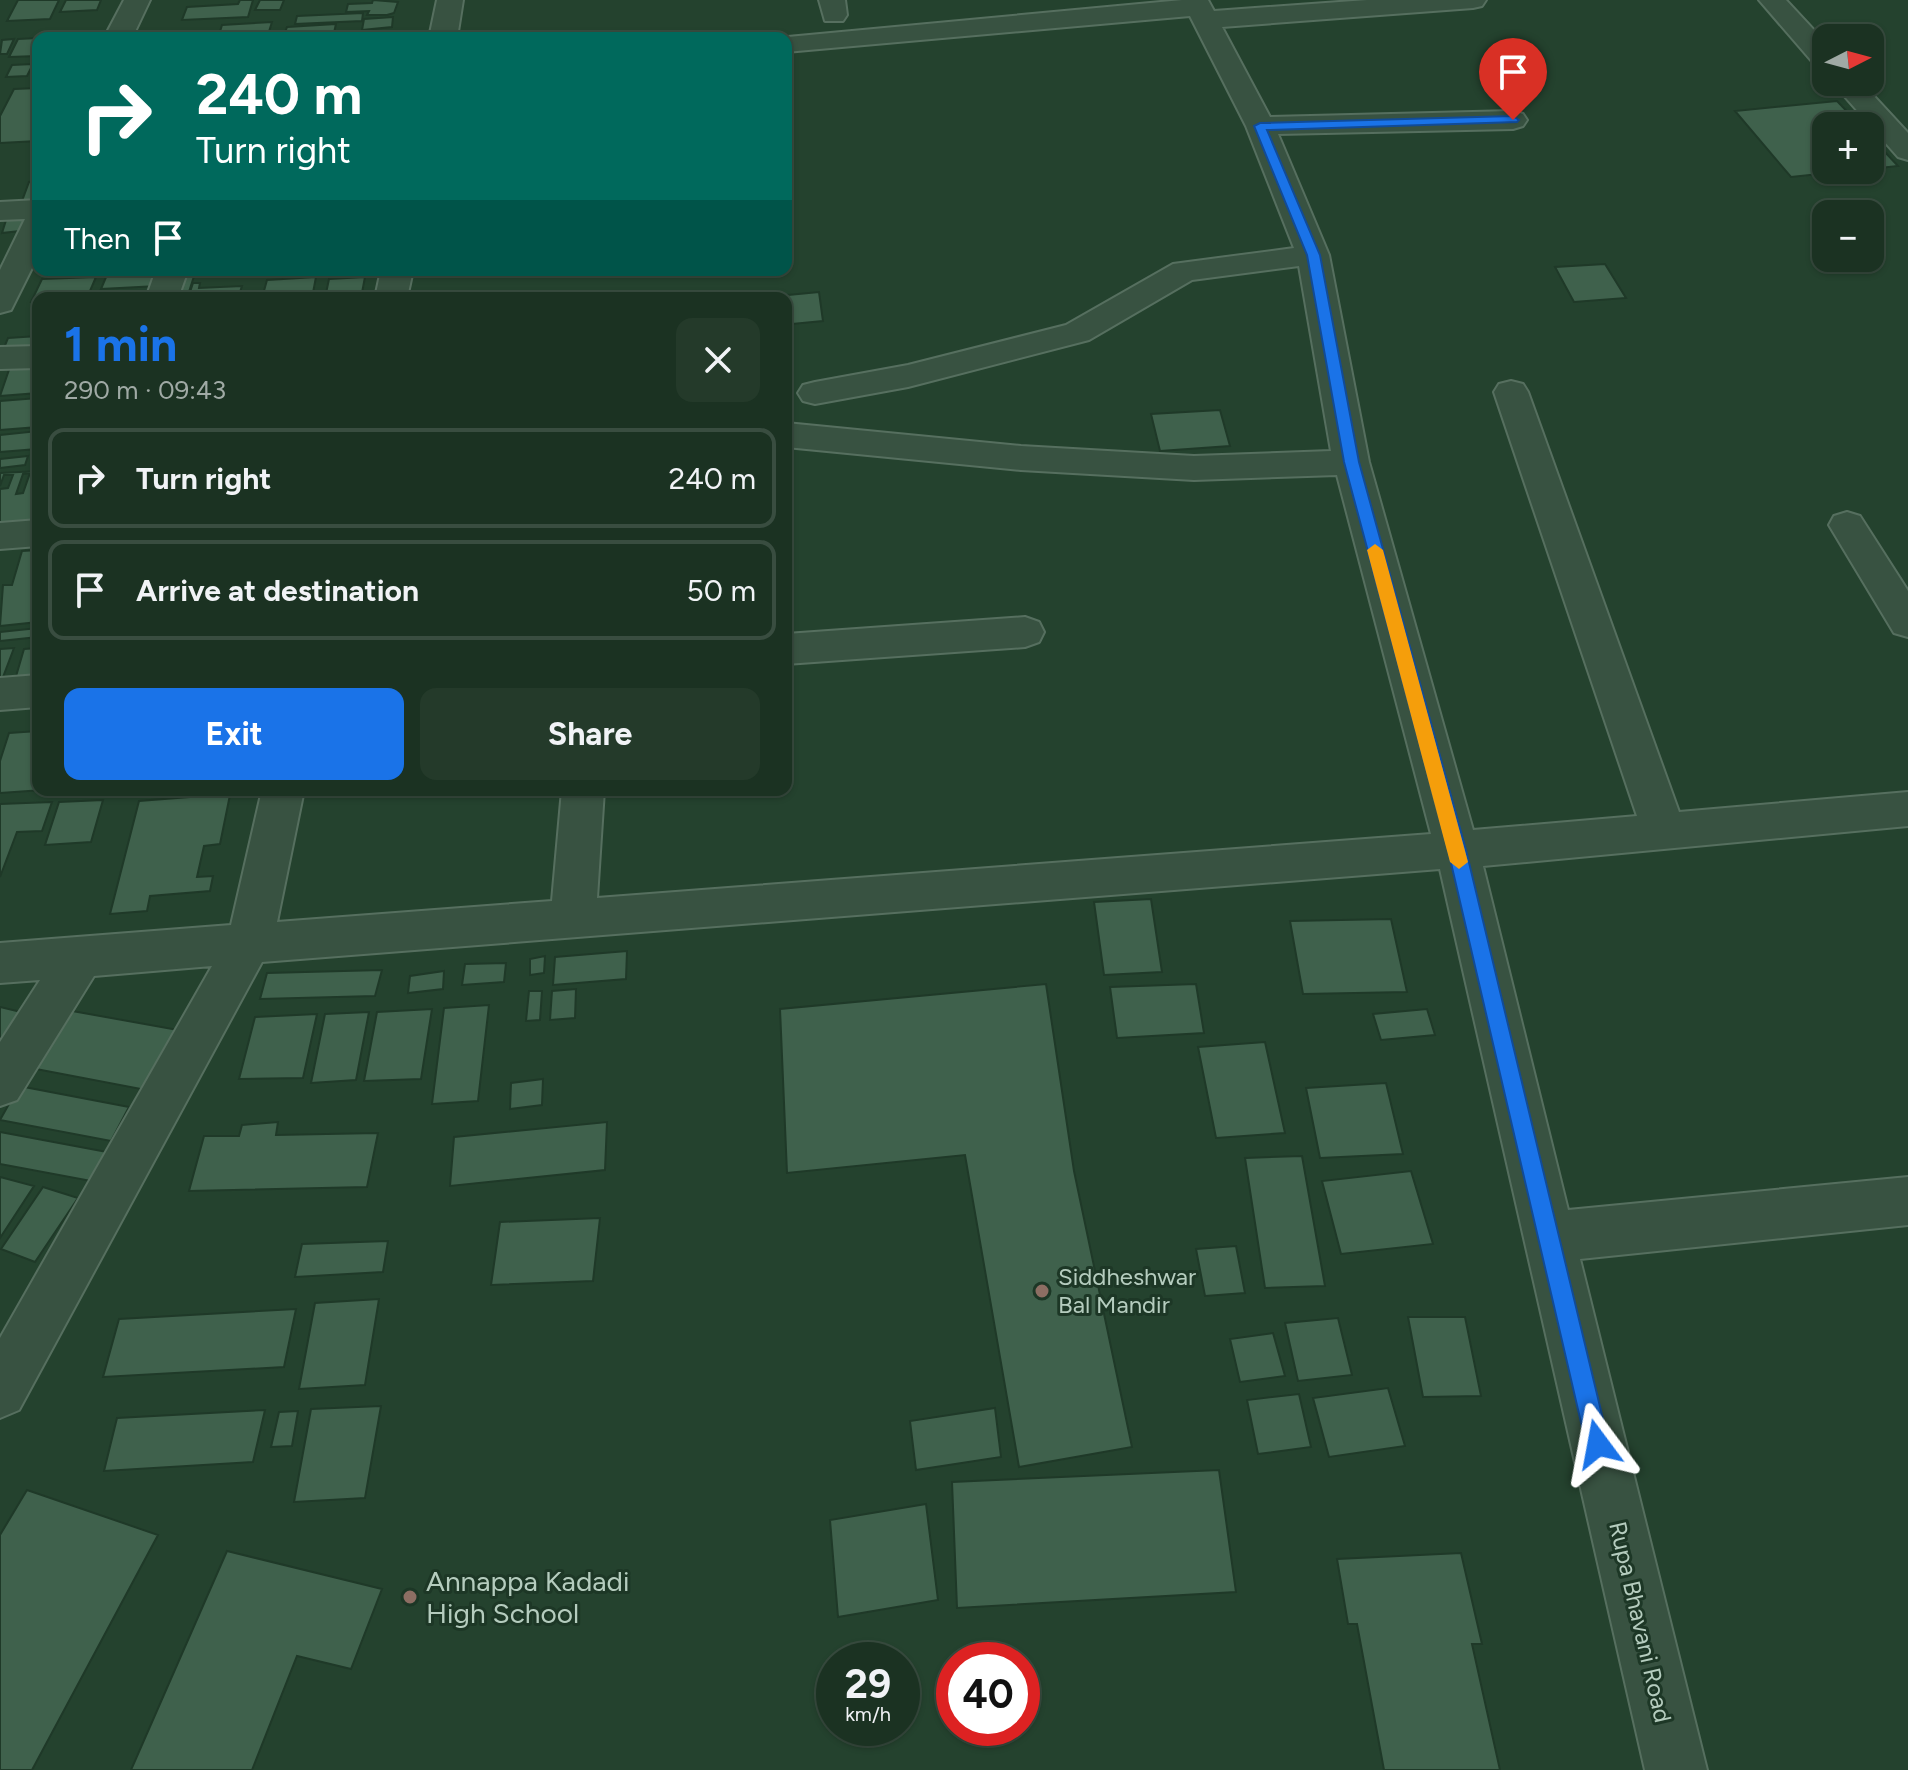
<!DOCTYPE html>
<meta charset="utf-8">
<style>
:root{--surface:#1b3222;--page:#243a2a;--text:#f1f3f6;--muted:#a0aaa5;--line:#394d40;--accent:#1a73e8}
body{margin:0;font-family:Figtree,sans-serif;background:var(--page);color:var(--text);height:100vh;display:flex;flex-direction:column;font-size:30px;white-space:nowrap}
*{box-sizing:border-box;margin:0}
p{font-size:26px;color:var(--muted)}
.icon{flex:none;width:44px;height:44px;fill:none;stroke:currentColor;stroke-width:2;stroke-linecap:round;stroke-linejoin:round}
.map{position:relative;flex:1;overflow:hidden}
.panel{position:absolute;left:32px;top:292px;width:760px;height:504px;display:flex;flex-direction:column;background:var(--surface);border-radius:16px;box-shadow:0 2px 6px #0004,0 0 0 2px var(--line)}
.panel>*{flex:none}
.banner{position:absolute;left:32px;top:32px;width:760px;height:244px;border-radius:16px;box-shadow:0 2px 6px #0004,0 0 0 2px var(--line);background:#00695c;color:#fff;overflow:hidden}
.needle{width:52px;rotate:84deg}
.controls{position:absolute;left:1812px;top:24px;display:grid;gap:16px}
.controls a{display:grid;place-items:center;width:72px;height:72px;border-radius:16px;background:var(--surface);box-shadow:0 2px 6px #0004,0 0 0 2px var(--line);font-size:40px}
.speed{position:absolute;left:816px;top:1642px;display:flex;gap:16px;font-size:40px;font-weight:700;text-align:center}
.speed>*{display:grid;place-content:center;width:104px;height:104px;border-radius:50%;background:var(--surface);box-shadow:0 2px 6px #0004,0 0 0 2px var(--line);line-height:1}
.speed small{font-size:20px;font-weight:400}
.speed .limit{border:12px solid #d22;background:#fff;color:#111}
.pin{position:absolute;display:grid;place-items:center;width:68px;height:68px;color:#fff;margin:-82px -34px;border-radius:50% 50% 50% 0;rotate:-45deg;box-shadow:0 0 8px #0007}
.pin .icon{rotate:45deg}
.me{position:absolute;width:88px;margin:-44px;rotate:347deg;stroke-linejoin:round;filter:drop-shadow(0 0 6px #0008)}
.turn{display:flex;align-items:center;gap:28px;height:168px;padding:0 32px;font-size:36px}
.turn .icon{width:104px;height:104px;stroke-width:2.5}
.turn b{display:block;font-size:56px;line-height:68px}
.then{display:flex;align-items:center;height:76px;padding:0 32px;background:#0003;gap:16px;font-size:30px}
.round{display:grid;place-items:center;flex:none;width:84px;height:84px;border-radius:16px;background:var(--page)}
.headline{display:flex;align-items:center;justify-content:space-between;height:136px;padding:0 32px}
h1{font-size:48px;font-weight:700;line-height:60px;color:var(--accent)}
.primary-button{display:flex;gap:16px;margin-top:auto;padding:16px 32px}
.primary-button a{flex:1;height:92px;border-radius:16px;background:var(--accent);color:#fff;font-size:32px;font-weight:700;line-height:92px;text-align:center}
.primary-button a+a{background:var(--page);color:var(--text)}
ul{padding:0;list-style:none}
li{display:flex;align-items:center;gap:24px;height:100px;margin:0 16px 12px;padding:0 16px;border:4px solid var(--line);border-radius:16px}
li div{flex:1}
li b{display:block;font-size:30px}
li em{font-style:normal}
.map>svg:first-child{display:block}
.building{fill:#3f614c;stroke:#1f3928;stroke-width:2;fill-rule:evenodd}
.lines{fill:none;stroke-linecap:round;stroke-linejoin:round}
.minor-casing{stroke:#566f5f;stroke-width:4}
.minor{fill:#385241;fill-rule:evenodd}
.route{fill:#1a73e8;stroke:#114b97;stroke-width:2}
.slow{fill:#f59e0b}
.education-dot{fill:#8d6e63;stroke:#1d3726;stroke-width:3}
.labels{text-anchor:middle;stroke-width:6;stroke-linejoin:round;paint-order:stroke}
.poi-label{font-size:24px;fill:#b5ccbe;stroke:#1d3726;text-anchor:start}
.street-label{font-size:24px;fill:#b5ccbe;stroke:#1d3726}
.near-poi-label{font-size:28px;fill:#b5ccbe;stroke:#1d3726;text-anchor:start}
</style>
<div class="map">
<svg width="1908" height="1770" viewBox="0 0 1908 1770">
<rect width="100%" height="100%" fill="#24422e"/>
<path class="building" d="M 18,0 L 59,0 L 50,19 L 7,21 Z
M 66,0 L 101,0 L 97,10 L 60,12 Z
M 240,0 L 253,0 L 248,17 L 182,20 L 187,7 L 238,4 Z
M 260,0 L 284,0 L 280,10 L 255,10 Z
M 373,0 L 398,2 L 394,13 L 387,15 L 367,15 L 369,11 L 346,12 L 348,4 L 372,3 Z
M 363,13 L 362,21 L 295,24 L 297,16 Z
M 393,17 L 392,27 L 362,30 L 364,19 Z
M 272,22 L 267,38 L 218,38 L 222,25 Z
M 336,24 L 333,37 L 283,38 L 287,27 Z
M 403,33 L 402,38 L 363,38 L 364,34 Z
M 38,38 L 38,56 L 9,57 L 18,39 Z
M 14,39 L 7,54 L 0,54 L 2,40 Z
M 33,64 L 27,76 L 6,77 L 12,65 Z
M 38,88 L 38,141 L 0,143 L 0,116 L 14,89 Z
M 1837,101 L 1861,126 L 1826,126 L 1826,170 L 1857,170 L 1791,177 L 1735,111 Z
M 1870,136 L 1898,166 L 1870,169 Z
M 38,181 L 38,200 L 22,201 L 29,182 Z
M 35,214 L 29,230 L 2,233 L 7,217 Z
M 1605,264 L 1626,298 L 1574,302 L 1555,267 Z
M 109,270 L 164,270 L 158,286 L 101,289 Z
M 196,270 L 187,298 L 164,298 L 174,271 Z
M 274,270 L 318,270 L 318,273 L 273,277 Z
M 323,270 L 368,270 L 322,275 Z
M 96,277 L 87,298 L 38,298 L 38,302 L 31,302 L 42,279 Z
M 316,277 L 312,298 L 262,298 L 267,280 Z
M 365,277 L 361,298 L 325,298 L 329,279 Z
M 193,283 L 200,283 L 199,288 L 242,286 L 238,298 L 188,298 Z
M 154,292 L 153,298 L 95,298 L 95,297 Z
M 819,292 L 823,321 L 792,324 L 788,295 Z
M 38,336 L 38,353 L 1,355 L 8,338 Z
M 38,362 L 38,393 L 0,396 L 11,364 Z
M 38,398 L 38,427 L 0,430 L 0,401 Z
M 1220,410 L 1230,446 L 1160,451 L 1151,414 Z
M 38,431 L 37,449 L 0,452 L 0,435 Z
M 28,456 L 25,465 L 0,468 L 0,459 Z
M 38,471 L 38,527 L 0,529 L 0,489 L 8,488 L 13,475 L 4,475 L 0,486 L 0,473 ZM 30,473 L 23,493 L 16,494 L 23,474 Z
M 38,550 L 38,622 L 0,626 L 3,585 L 12,585 L 22,551 Z
M 38,628 L 38,637 L 0,641 L 0,632 Z
M 14,648 L 0,685 L 0,649 Z
M 38,648 L 38,687 L 12,690 L 24,649 Z
M 38,731 L 38,790 L 43,790 L 0,793 L 0,761 L 9,733 Z
M 190,790 L 231,790 L 220,844 L 204,846 L 197,877 L 213,876 L 210,891 L 150,896 L 147,911 L 110,914 L 139,801 L 189,797 Z
M 103,800 L 91,842 L 45,845 L 59,802 Z
M 52,802 L 42,831 L 17,832 L 0,877 L 0,804 Z
M 1151,899 L 1162,972 L 1104,975 L 1094,902 Z
M 1391,919 L 1407,992 L 1303,994 L 1290,921 Z
M 627,951 L 626,979 L 553,985 L 555,957 Z
M 545,956 L 544,973 L 530,975 L 530,959 Z
M 506,963 L 504,982 L 462,985 L 465,964 Z
M 382,970 L 375,996 L 260,999 L 267,973 Z
M 444,971 L 443,989 L 408,993 L 410,976 Z
M 1046,984 L 1074,1171 L 1132,1447 L 1019,1467 L 965,1155 L 787,1173 L 780,1009 Z
M 1196,984 L 1204,1033 L 1117,1038 L 1110,987 Z
M 576,989 L 575,1018 L 550,1020 L 552,991 Z
M 529,991 L 542,991 L 540,1020 L 526,1021 Z
M 489,1005 L 478,1101 L 432,1104 L 444,1008 Z
M 0,1007 L 21,1012 L 0,1045 Z
M 50,1007 L 178,1030 L 146,1090 L 15,1065 Z
M 432,1009 L 421,1079 L 364,1081 L 377,1012 Z
M 1427,1009 L 1435,1035 L 1381,1040 L 1373,1014 Z
M 369,1012 L 356,1080 L 311,1083 L 325,1014 Z
M 317,1014 L 303,1078 L 239,1079 L 255,1017 Z
M 1265,1042 L 1285,1133 L 1216,1138 L 1198,1047 Z
M 543,1079 L 542,1105 L 510,1109 L 511,1083 Z
M 1386,1083 L 1403,1154 L 1320,1158 L 1306,1088 Z
M 19,1086 L 129,1107 L 111,1141 L 0,1120 Z
M 278,1122 L 276,1135 L 378,1133 L 367,1187 L 189,1191 L 204,1136 L 239,1136 L 242,1125 Z
M 607,1122 L 605,1170 L 450,1186 L 454,1137 Z
M 0,1132 L 107,1152 L 91,1181 L 0,1164 Z
M 1302,1156 L 1325,1286 L 1265,1288 L 1245,1158 Z
M 1411,1171 L 1433,1244 L 1341,1254 L 1322,1181 Z
M 0,1177 L 34,1186 L 0,1238 Z
M 43,1187 L 78,1198 L 35,1262 L 1,1249 Z
M 600,1218 L 593,1281 L 491,1285 L 500,1222 Z
M 388,1241 L 383,1272 L 295,1277 L 302,1244 Z
M 1236,1246 L 1245,1293 L 1205,1296 L 1196,1249 Z
M 379,1299 L 365,1385 L 299,1389 L 315,1303 Z
M 296,1309 L 284,1367 L 103,1377 L 119,1319 Z
M 1408,1317 L 1465,1317 L 1481,1396 L 1423,1397 Z
M 1338,1318 L 1352,1375 L 1298,1381 L 1285,1323 Z
M 1273,1333 L 1285,1376 L 1240,1382 L 1230,1339 Z
M 1388,1388 L 1405,1446 L 1329,1457 L 1313,1398 Z
M 1299,1394 L 1311,1447 L 1258,1454 L 1247,1400 Z
M 381,1406 L 365,1498 L 294,1502 L 311,1409 Z
M 995,1408 L 1001,1457 L 916,1470 L 910,1421 Z
M 265,1410 L 253,1462 L 104,1471 L 117,1418 Z
M 298,1411 L 292,1446 L 271,1447 L 279,1412 Z
M 1219,1470 L 1236,1592 L 957,1608 L 952,1482 Z
M 27,1490 L 158,1535 L 32,1770 L 0,1770 L 0,1535 Z
M 926,1504 L 938,1600 L 838,1617 L 830,1520 Z
M 227,1551 L 382,1589 L 351,1669 L 297,1656 L 252,1770 L 131,1770 Z
M 1461,1553 L 1482,1644 L 1472,1644 L 1500,1770 L 1384,1770 L 1357,1624 L 1348,1624 L 1337,1559 Z"/>
<g class="lines">
<defs>
<path id="minor" d="M 124,0 L 150,0 L 132,38 L 104,38 Z
M 437,0 L 463,0 L 457,38 L 429,38 Z
M 819,0 L 845,0 L 847,15 L 843,21 L 825,21 Z
M 1182,0 L 1208,0 L 1214,11 L 1367,0 L 1486,0 L 1482,6 L 1473,8 L 1222,27 L 1270,117 L 1513,111 L 1523,114 L 1527,120 L 1523,126 L 1513,129 L 1278,134 L 1329,255 L 1369,462 L 1473,830 L 1637,816 L 1494,392 L 1499,384 L 1511,381 L 1523,384 L 1528,392 L 1679,812 L 1908,792 L 1908,826 L 1483,866 L 1568,1210 L 1908,1177 L 1908,1225 L 1580,1259 L 1707,1770 L 1645,1770 L 1440,869 L 262,962 L 19,1410 L 0,1418 L 0,1338 L 212,966 L 94,976 L 17,1100 L 0,1106 L 0,1042 L 40,980 L 0,983 L 0,943 L 231,925 L 262,790 L 304,790 L 277,922 L 552,901 L 562,790 L 604,790 L 597,898 L 1431,834 L 1337,475 L 1194,480 L 1021,470 L 786,447 L 786,423 L 1021,446 L 1194,456 L 1331,451 L 1299,266 L 1192,280 L 1089,340 L 908,387 L 815,404 L 803,401 L 798,393 L 803,385 L 815,382 L 908,365 L 1066,325 L 1173,264 L 1294,248 L 1246,126 L 1190,16 L 786,52 L 786,38 L 777,38 Z
M 1759,0 L 1786,0 L 1826,43 L 1826,68 L 1816,66 Z
M 1832,82 L 1861,82 L 1908,133 L 1908,160 L 1898,157 Z
M 38,200 L 38,256 L 11,310 L 0,313 L 0,270 L 25,219 L 0,220 L 0,202 Z
M 156,270 L 188,270 L 178,298 L 146,298 Z
M 381,270 L 413,270 L 407,298 L 375,298 Z
M 38,346 L 38,368 L 0,369 L 0,347 Z
M 1847,512 L 1860,516 L 1908,591 L 1908,637 L 1894,633 L 1829,525 L 1834,516 Z
M 38,520 L 38,546 L 0,549 L 0,523 Z
M 1025,617 L 1039,622 L 1044,632 L 1039,642 L 1025,647 L 786,664 L 786,634 Z
M 38,675 L 38,707 L 0,710 L 0,678 Z"/>
</defs>
<use href="#minor" class="minor-casing"/>
<use href="#minor" class="minor"/>
</g>
<path class="route" d="M 1513,116 L 1519,120 L 1517,122 L 1267,130 L 1320,255 L 1359,462 L 1466,850 L 1609,1444 L 1606,1452 L 1598,1455 L 1590,1452 L 1586,1444 L 1448,850 L 1344,462 L 1307,255 L 1254,126 L 1260,123 Z"/>
<path class="slow" d="M 1375,544 L 1383,550 L 1468,862 L 1459,869 L 1450,862 L 1367,550 Z"/>
<g class="education-dot">
<circle cx="1042" cy="1291" r="8"/>
<circle cx="410" cy="1597" r="8"/>
</g>
<g class="labels">
<g class="poi-label">
<text x="1058" y="1285">Siddheshwar<tspan x="1058" dy="28">Bal Mandir</tspan></text>
</g>
<g class="street-label">
<text transform="translate(1640 1622) rotate(77)" y="8">Rupa Bhavani Road</text>
</g>
<g class="near-poi-label">
<text x="426" y="1591">Annappa Kadadi<tspan x="426" dy="32">High School</tspan></text>
</g>
</g>
</svg>
<div class="controls">
<a><svg class="needle" viewBox="-14 -14 28 28"><path d="M0-13l5 13h-10z" fill="#e53935"/><path d="M0 13l5-13h-10z" fill="#a0aaa5"/></svg></a>
<a>+</a>
<a>−</a>
</div>
<div class="speed"><div>29<small>km/h</small></div><div class="limit">40</div></div>
<div class="pin" style="left:1513px;top:120px;background:#d93025"><svg class="icon" aria-label="arrive" viewBox="0 0 24 24"><path d="M6 21V4h12l-3 4 3 4H6"/></svg></div>
<svg class="me" style="left:1598px;top:1444px" viewBox="-20 -20 40 40"><path d="M0-17L14 15 0 8-14 15z" fill="#1a73e8" stroke="#fff" stroke-width="4"/></svg>
<div class="banner">
<div class="turn"><svg class="icon" aria-label="right" viewBox="0 0 24 24"><path d="M7 20v-9h11M14 6l5 5-5 5"/></svg><div><b>240 m</b>Turn right</div></div>
<div class="then">Then<svg class="icon" aria-label="arrive" viewBox="0 0 24 24"><path d="M6 21V4h12l-3 4 3 4H6"/></svg></div>
</div>
<section class="panel">
<div class="headline"><div><h1>1 min</h1><p>290 m · 09:43</p></div><a class="round"><svg class="icon" aria-label="close" viewBox="0 0 24 24"><path d="M6 6l12 12M18 6L6 18"/></svg></a></div>
<ul>
<li><svg class="icon" aria-label="right" viewBox="0 0 24 24"><path d="M7 20v-9h11M14 6l5 5-5 5"/></svg><div><b>Turn right</b></div><em>240 m</em></li>
<li><svg class="icon" aria-label="arrive" viewBox="0 0 24 24"><path d="M6 21V4h12l-3 4 3 4H6"/></svg><div><b>Arrive at destination</b></div><em>50 m</em></li>
</ul>
<div class="primary-button"><a>Exit</a><a>Share</a></div>
</section>
</div>
